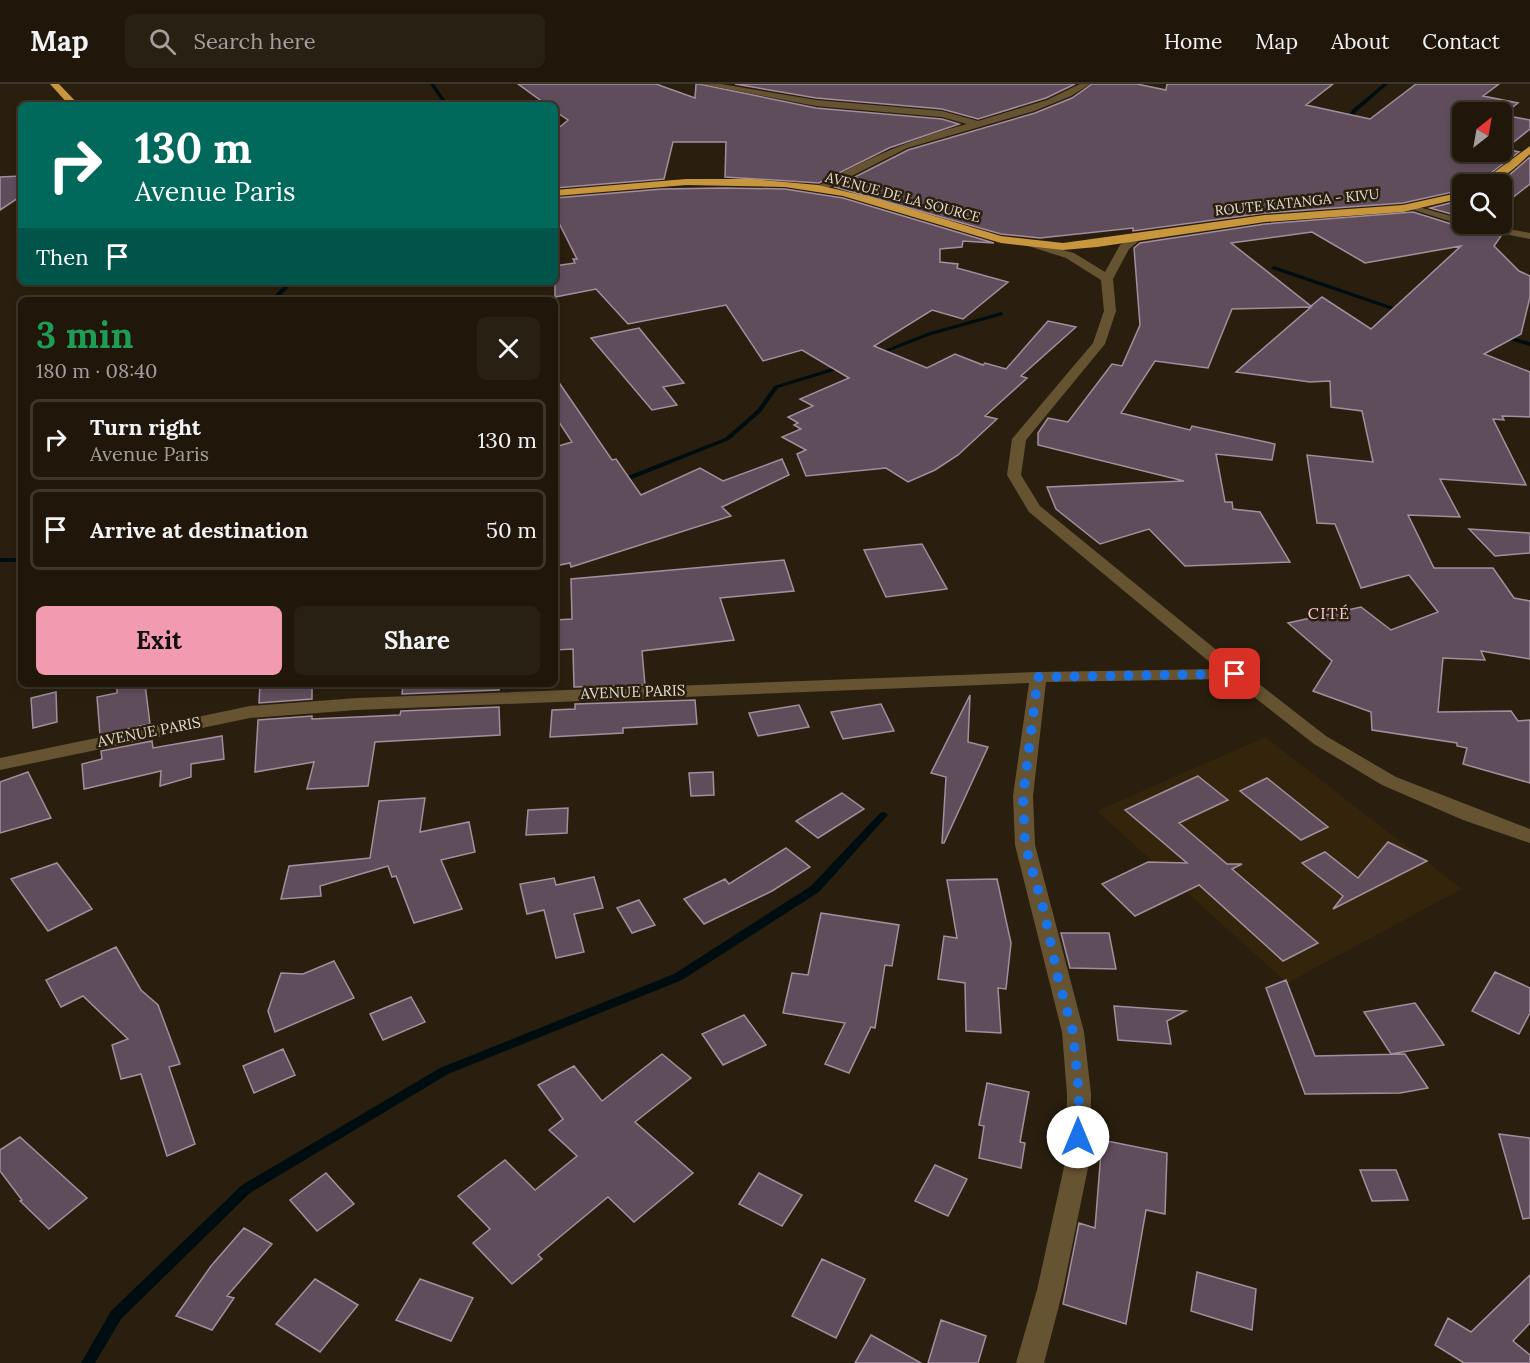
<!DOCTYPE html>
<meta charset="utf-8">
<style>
:root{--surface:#20170a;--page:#282013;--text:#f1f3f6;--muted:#a29f9c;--line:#3d362b;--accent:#f29ab0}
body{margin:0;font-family:Lora,serif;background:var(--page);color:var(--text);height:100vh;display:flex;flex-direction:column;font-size:22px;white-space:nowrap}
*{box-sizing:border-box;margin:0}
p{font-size:20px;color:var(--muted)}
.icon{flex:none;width:33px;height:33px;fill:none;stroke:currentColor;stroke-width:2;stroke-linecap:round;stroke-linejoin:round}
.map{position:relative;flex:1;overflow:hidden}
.side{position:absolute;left:18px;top:213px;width:540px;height:390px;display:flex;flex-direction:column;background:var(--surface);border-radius:9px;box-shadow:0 3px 9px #0003,0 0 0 2px var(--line)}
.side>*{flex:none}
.guide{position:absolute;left:18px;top:18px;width:540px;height:183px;border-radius:9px;box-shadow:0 3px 9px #0003,0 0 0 2px var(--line);background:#00695c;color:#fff;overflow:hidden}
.needle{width:39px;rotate:31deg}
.fabs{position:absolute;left:1452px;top:18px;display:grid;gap:12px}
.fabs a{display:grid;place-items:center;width:60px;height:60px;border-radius:9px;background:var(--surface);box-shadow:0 3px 9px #0003,0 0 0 2px var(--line);font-size:30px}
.pin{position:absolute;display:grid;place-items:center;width:51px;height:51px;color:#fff;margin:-26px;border-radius:12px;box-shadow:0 3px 9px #0006}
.me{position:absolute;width:66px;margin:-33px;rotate:0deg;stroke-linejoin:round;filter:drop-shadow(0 0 4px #0008)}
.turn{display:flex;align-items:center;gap:21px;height:126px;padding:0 18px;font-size:27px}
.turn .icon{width:78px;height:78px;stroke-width:2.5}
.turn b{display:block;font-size:42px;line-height:51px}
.then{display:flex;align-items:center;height:57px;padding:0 18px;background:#0003;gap:12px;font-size:22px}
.round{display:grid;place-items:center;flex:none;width:63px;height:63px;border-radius:9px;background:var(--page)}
.headline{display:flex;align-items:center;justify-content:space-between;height:102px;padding:0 18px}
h1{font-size:36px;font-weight:800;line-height:45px;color:#1e9e55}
.cta{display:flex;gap:12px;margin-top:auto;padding:12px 18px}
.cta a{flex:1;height:69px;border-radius:9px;background:var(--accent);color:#111;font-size:24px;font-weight:800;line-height:69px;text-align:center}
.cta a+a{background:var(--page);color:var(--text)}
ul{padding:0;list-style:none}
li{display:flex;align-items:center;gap:18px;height:81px;margin:0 12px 9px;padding:0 6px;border:3px solid var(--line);border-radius:9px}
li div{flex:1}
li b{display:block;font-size:22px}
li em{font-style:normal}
header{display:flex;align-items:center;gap:36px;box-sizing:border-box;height:84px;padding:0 30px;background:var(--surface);border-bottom:2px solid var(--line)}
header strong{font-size:28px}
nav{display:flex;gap:33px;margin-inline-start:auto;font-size:21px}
.search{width:420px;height:54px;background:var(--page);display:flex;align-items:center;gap:15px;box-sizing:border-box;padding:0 21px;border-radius:9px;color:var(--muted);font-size:22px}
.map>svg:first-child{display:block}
.built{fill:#33240b}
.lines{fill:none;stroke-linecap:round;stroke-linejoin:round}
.stream{fill:#000d10;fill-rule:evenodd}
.building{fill:#604d5c;stroke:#a38e9e;stroke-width:1.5;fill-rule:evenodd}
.street{fill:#665332;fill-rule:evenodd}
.highway{fill:#c8963c;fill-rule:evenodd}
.route{stroke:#1a73e8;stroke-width:10;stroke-dasharray:0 18}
.labels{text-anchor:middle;stroke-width:5;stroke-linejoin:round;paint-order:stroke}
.far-street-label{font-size:14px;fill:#e6ded3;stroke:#2a1f0e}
.street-label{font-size:15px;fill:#e6ded3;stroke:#2a1f0e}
.neighbourhood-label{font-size:16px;letter-spacing:1.5px;fill:#fcc9d4;stroke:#2a1f0e}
</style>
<header>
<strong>Map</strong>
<div class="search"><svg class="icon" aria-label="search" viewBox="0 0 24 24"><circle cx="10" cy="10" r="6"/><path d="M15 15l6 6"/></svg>Search here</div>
<nav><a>Home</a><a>Map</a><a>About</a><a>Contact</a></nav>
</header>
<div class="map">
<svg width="1530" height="1279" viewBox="0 0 1530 1279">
<rect width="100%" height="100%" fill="#2a1f0e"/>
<path class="built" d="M 1265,653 L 1462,805 L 1287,899 L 1097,727 Z"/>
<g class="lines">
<path class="stream" d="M 430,0 L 434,0 L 445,16 L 445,21 L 441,21 L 441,16 Z
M 1383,0 L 1388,0 L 1356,28 L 1349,41 L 1345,41 L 1352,26 Z
M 1274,182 L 1405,227 L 1406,228 L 1401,229 L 1272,185 L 1271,184 Z
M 288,198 L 294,198 L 276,216 L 270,216 Z
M 1001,228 L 1003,229 L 1003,231 L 931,251 L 877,272 L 872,271 L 927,249 Z
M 1501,250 L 1530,258 L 1530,262 L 1499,253 L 1498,252 Z
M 845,280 L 847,281 L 847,283 L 778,304 L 761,328 L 729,356 L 622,399 L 616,399 L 615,397 L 725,354 L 757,326 L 774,302 Z
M 0,474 L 21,474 L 21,478 L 0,478 Z
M 883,728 L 886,729 L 888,731 L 886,733 L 819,808 L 682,896 L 448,990 L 250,1109 L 121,1235 L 95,1279 L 81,1279 L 111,1227 L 242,1101 L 440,984 L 674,890 L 811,802 L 880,729 Z"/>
</g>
<path class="building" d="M 518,0 L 656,0 L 695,14 L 696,0 L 699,0 L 816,24 L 942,35 L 959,40 L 889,64 L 819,99 L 725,93 L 726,58 L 673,58 L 664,95 L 555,104 L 555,47 L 568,36 L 555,27 L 555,21 L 547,21 Z
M 735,0 L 1075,0 L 1046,14 L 978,35 L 942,25 L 816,14 Z
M 1092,0 L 1137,0 L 1166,6 L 1167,0 L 1333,0 L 1306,21 L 1370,35 L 1416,0 L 1499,0 L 1483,12 L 1518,19 L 1503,31 L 1530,36 L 1530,45 L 1505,65 L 1519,68 L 1476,100 L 1462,100 L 1462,106 L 1403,119 L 1265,129 L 1133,147 L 1133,144 L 1040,154 L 1001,150 L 835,103 L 908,66 L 1035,29 L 1072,14 ZM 1462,28 L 1502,28 L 1502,68 L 1462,68 Z
M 1530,73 L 1530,100 L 1502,122 L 1512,124 L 1502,133 L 1502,100 L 1490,100 L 1508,92 Z
M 21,92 L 21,112 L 0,126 L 0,93 Z
M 724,104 L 785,105 L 843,114 L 994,159 L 963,157 L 962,163 L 940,165 L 940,178 L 958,180 L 957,184 L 1008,198 L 963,235 L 932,226 L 874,262 L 927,284 L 955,270 L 983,281 L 985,279 L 1006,285 L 1048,237 L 1076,243 L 1021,292 L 1027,294 L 985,332 L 997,335 L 958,371 L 935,386 L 908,398 L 886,384 L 806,392 L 797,370 L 806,366 L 782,353 L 801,345 L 794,341 L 798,339 L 788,333 L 813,322 L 800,315 L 849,294 L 802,266 L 763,277 L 726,221 L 628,240 L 596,205 L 555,213 L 555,182 L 575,179 L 573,175 L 577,175 L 555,131 L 555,114 L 662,105 Z
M 1462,116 L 1462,133 L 1430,124 Z
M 1413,128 L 1464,144 L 1501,152 L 1494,162 L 1519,187 L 1530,192 L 1530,213 L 1521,250 L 1484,270 L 1530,288 L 1530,333 L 1502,332 L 1504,336 L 1493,335 L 1526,401 L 1440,395 L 1460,433 L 1408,431 L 1434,484 L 1493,484 L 1514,514 L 1530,517 L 1530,575 L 1481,567 L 1485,576 L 1443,574 L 1438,628 L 1511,627 L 1518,637 L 1530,636 L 1530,699 L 1463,680 L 1467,664 L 1457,662 L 1457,659 L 1372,646 L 1371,628 L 1313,607 L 1332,577 L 1288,539 L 1361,523 L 1391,546 L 1438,528 L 1409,491 L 1361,504 L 1335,440 L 1317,439 L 1307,371 L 1373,378 L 1362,327 L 1331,323 L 1330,297 L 1310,298 L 1236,288 L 1311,223 L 1232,225 L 1208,284 L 1155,277 L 1121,329 L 1190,346 L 1192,342 L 1275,360 L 1272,376 L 1216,370 L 1225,418 L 1232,418 L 1233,425 L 1260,428 L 1290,478 L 1185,482 L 1149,445 L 1100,460 L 1056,425 L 1047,403 L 1184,397 L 1038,361 L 1038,349 L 1048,334 L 1068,338 L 1112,280 L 1122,282 L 1140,241 L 1134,164 L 1140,159 L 1265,140 ZM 1312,148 L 1365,179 L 1461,162 L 1371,245 L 1322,213 L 1311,222 L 1231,159 Z
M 639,244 L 684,299 L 663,303 L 677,321 L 652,326 L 591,254 Z
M 560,300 L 612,376 L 616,375 L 641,411 L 700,384 L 723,397 L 782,375 L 789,391 L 722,423 L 731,432 L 571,483 L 570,479 L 555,482 L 555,363 L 572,358 L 555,332 L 555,303 Z
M 1469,445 L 1530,449 L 1530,469 L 1495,472 Z
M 922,460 L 947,505 L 886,513 L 864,466 Z
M 784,476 L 794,507 L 720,514 L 734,556 L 642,567 L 645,601 L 574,603 L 573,565 L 555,566 L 555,536 L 572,535 L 571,495 Z
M 117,600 L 145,600 L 150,640 L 100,651 L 97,613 L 117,609 Z
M 260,600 L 312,600 L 312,615 L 259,619 Z
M 403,600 L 499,600 L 499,606 L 402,610 Z
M 56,608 L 57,638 L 33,644 L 31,614 Z
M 970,611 L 968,658 L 988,663 L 944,759 L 942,759 L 946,693 L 931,689 Z
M 695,616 L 697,640 L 623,644 L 623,649 L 550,653 L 552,626 L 575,625 L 575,620 Z
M 881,620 L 894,647 L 843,655 L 831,628 Z
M 799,621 L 809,643 L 758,652 L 749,629 Z
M 499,623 L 500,651 L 375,658 L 368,702 L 307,705 L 314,678 L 255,688 L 258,636 L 312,632 L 312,635 L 400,631 L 401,627 Z
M 222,652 L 224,675 L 191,680 L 191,693 L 160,702 L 161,687 L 84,705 L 82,680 L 102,675 L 101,667 L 152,657 L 153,664 Z
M 28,688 L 51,734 L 0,749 L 0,698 Z
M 713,688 L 714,711 L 691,712 L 689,689 Z
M 1198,692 L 1228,716 L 1179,739 L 1227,780 L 1242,780 L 1232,785 L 1318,859 L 1283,877 L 1199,801 L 1135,832 L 1102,800 L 1148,778 L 1187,779 L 1125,726 Z
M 1267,694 L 1328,743 L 1301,756 L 1240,707 Z
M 842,709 L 864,725 L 818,754 L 796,737 Z
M 425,714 L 420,748 L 469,738 L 475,768 L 441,776 L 462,825 L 414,839 L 396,792 L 392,793 L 388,782 L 320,802 L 321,812 L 281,815 L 289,782 L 370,774 L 379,717 Z
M 568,724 L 567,749 L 526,751 L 528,726 Z
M 1388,758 L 1427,777 L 1333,825 L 1343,812 L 1302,779 L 1325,768 L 1358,794 Z
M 786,764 L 810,783 L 772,807 L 704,840 L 684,815 L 725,795 L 729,800 Z
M 57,779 L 92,825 L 48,847 L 11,795 Z
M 594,793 L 603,824 L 574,830 L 584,868 L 556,874 L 544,826 L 527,830 L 520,800 L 554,794 L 556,801 Z
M 997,795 L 1011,859 L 1006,905 L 998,904 L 1001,949 L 966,947 L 965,899 L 938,895 L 944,852 L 957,854 L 947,796 Z
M 639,816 L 655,841 L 632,849 L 617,824 Z
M 821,829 L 899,841 L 892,882 L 885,881 L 875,944 L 871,943 L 849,989 L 825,980 L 845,939 L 783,929 L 792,889 L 808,891 Z
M 1061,849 L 1109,849 L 1116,885 L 1070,884 Z
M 116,863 L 141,906 L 158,921 L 180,980 L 169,983 L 195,1060 L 167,1072 L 141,990 L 121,995 L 112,961 L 128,955 L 83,912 L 61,923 L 46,896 Z
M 334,877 L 354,914 L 275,948 L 268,927 L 281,889 L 303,890 Z
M 1495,888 L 1530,904 L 1530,929 L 1519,950 L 1472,927 Z
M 1286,896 L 1315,972 L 1405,970 L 1428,1004 L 1400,1009 L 1305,1010 L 1266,904 Z
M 411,913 L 425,938 L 383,956 L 370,930 Z
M 1415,919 L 1444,961 L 1391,970 L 1364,928 Z
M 1114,922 L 1186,927 L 1167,937 L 1171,960 L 1118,956 Z
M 744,931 L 766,961 L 723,981 L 702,950 Z
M 283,965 L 295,991 L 254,1009 L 243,982 Z
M 662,970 L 691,994 L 635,1038 L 693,1089 L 634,1138 L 608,1113 L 538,1171 L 542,1175 L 512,1200 L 473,1159 L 490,1145 L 458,1112 L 505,1076 L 535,1106 L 577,1072 L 549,1046 L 563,1035 L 538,1001 L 574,982 L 602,1017 Z
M 987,999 L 1029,1008 L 1020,1058 L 1025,1059 L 1021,1084 L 979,1074 L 984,1042 L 979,1041 Z
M 1499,1050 L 1530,1054 L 1530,1134 L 1523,1135 Z
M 20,1053 L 87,1114 L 49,1145 L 20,1117 L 22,1116 L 0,1087 L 0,1066 Z
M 1102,1056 L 1167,1069 L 1165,1130 L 1146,1126 L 1126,1240 L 1063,1220 L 1079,1139 L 1095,1144 Z
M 935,1081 L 967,1095 L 948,1132 L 915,1117 Z
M 1360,1086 L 1396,1086 L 1408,1116 L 1372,1117 Z
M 326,1089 L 354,1120 L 317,1147 L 290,1116 Z
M 759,1089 L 802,1111 L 782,1142 L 739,1120 Z
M 244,1144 L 272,1160 L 227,1212 L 234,1214 L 212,1246 L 176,1232 L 211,1182 Z
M 822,1175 L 865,1195 L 836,1254 L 792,1232 Z
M 1197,1188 L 1256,1205 L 1252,1246 L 1191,1227 Z
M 1530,1191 L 1530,1239 L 1513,1257 L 1530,1271 L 1530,1279 L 1464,1279 L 1435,1261 L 1448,1234 L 1471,1248 Z
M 315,1195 L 358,1221 L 320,1268 L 276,1240 Z
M 420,1195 L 473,1214 L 451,1257 L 396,1236 Z
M 941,1236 L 986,1252 L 978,1279 L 928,1279 Z
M 871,1251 L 921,1279 L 855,1279 Z"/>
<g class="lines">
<path class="street" d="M 701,0 L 721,0 L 816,16 L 942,27 L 978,37 L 1047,16 L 1080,0 L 1090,0 L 1071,12 L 1034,27 L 907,64 L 820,108 L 815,105 L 816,103 C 865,75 913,54 967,40 L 942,33 L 816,22 Z
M 1411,121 L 1462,135 L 1462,140 L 1483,140 L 1530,149 L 1530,155 L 1465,142 L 1411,125 Z
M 1131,153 L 1141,155 L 1129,165 L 1113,195 L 1116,227 L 1105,260 L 1026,356 L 1021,391 L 1040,422 L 1241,586 L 1326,652 L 1396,693 L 1530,745 L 1530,759 L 1463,736 L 1382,701 L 1314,660 L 1231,595 L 1046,598 L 1033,712 L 1035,761 L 1084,948 L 1091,1010 L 1090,1074 L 1063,1206 L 1044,1279 L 1016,1279 L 1037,1206 L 1066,1074 L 1067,1010 L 1062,948 L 1015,761 L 1013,712 L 1029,599 L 357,626 L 250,634 L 0,686 L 0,674 L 250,622 L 357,614 L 1038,588 L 1218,585 L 1029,428 L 1007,391 L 1012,355 L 1093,259 L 1104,227 L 1101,196 L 1066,174 L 1022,160 L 1028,157 L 1074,169 L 1105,188 L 1120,161 Z"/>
<path class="highway" d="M 50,0 L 59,0 L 79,21 L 69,21 Z
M 1530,62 L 1530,70 C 1515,84 1499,100 1478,100 Z
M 686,95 L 752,95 L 818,101 L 874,114 L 1001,152 L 1063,159 L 1265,131 L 1403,121 L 1462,108 L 1462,114 L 1403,128 L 1265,138 L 1097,163 L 1063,166 L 1001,159 L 843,112 L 785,103 L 686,101 L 555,112 L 555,106 Z"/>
</g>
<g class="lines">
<path class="route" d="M 1078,1053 L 1079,1010 L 1073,948 L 1058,894 L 1044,827 L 1025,761 L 1023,712 L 1038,593 L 1235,590"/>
</g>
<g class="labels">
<g class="far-street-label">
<text transform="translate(903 113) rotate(15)" y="5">AVENUE DE LA SOURCE</text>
<text transform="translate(1297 118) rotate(-6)" y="5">ROUTE KATANGA - KIVU</text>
</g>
<g class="street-label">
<text transform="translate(633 608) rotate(-2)" y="5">AVENUE PARIS</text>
<text transform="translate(149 648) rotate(-11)" y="5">AVENUE PARIS</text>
</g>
<g class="neighbourhood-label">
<text x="1329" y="535">CITÉ</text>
</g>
</g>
</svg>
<div class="fabs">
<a><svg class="needle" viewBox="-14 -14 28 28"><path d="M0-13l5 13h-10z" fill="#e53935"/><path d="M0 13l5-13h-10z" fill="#a29f9c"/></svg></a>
<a><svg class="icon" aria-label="search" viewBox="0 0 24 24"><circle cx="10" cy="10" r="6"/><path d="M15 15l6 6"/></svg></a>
</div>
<div class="pin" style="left:1235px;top:590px;background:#d93025"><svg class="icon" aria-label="arrive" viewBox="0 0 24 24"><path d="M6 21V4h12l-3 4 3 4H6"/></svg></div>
<svg class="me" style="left:1078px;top:1053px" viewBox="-20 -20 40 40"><circle r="19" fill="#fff"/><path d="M0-13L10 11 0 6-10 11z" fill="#1a73e8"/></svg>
<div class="guide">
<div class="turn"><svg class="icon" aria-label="right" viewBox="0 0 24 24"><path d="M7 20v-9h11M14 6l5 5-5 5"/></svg><div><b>130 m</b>Avenue Paris</div></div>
<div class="then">Then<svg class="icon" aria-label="arrive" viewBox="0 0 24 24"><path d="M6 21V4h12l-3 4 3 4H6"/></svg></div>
</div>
<section class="side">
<div class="headline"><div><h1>3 min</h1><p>180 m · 08:40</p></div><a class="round"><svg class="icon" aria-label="close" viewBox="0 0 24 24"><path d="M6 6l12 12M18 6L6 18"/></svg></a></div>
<ul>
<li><svg class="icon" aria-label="right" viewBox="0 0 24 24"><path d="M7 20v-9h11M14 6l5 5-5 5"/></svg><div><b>Turn right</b><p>Avenue Paris</p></div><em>130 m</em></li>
<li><svg class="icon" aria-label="arrive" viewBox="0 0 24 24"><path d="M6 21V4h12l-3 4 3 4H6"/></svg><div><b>Arrive at destination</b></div><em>50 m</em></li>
</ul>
<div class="cta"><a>Exit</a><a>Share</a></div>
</section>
</div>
